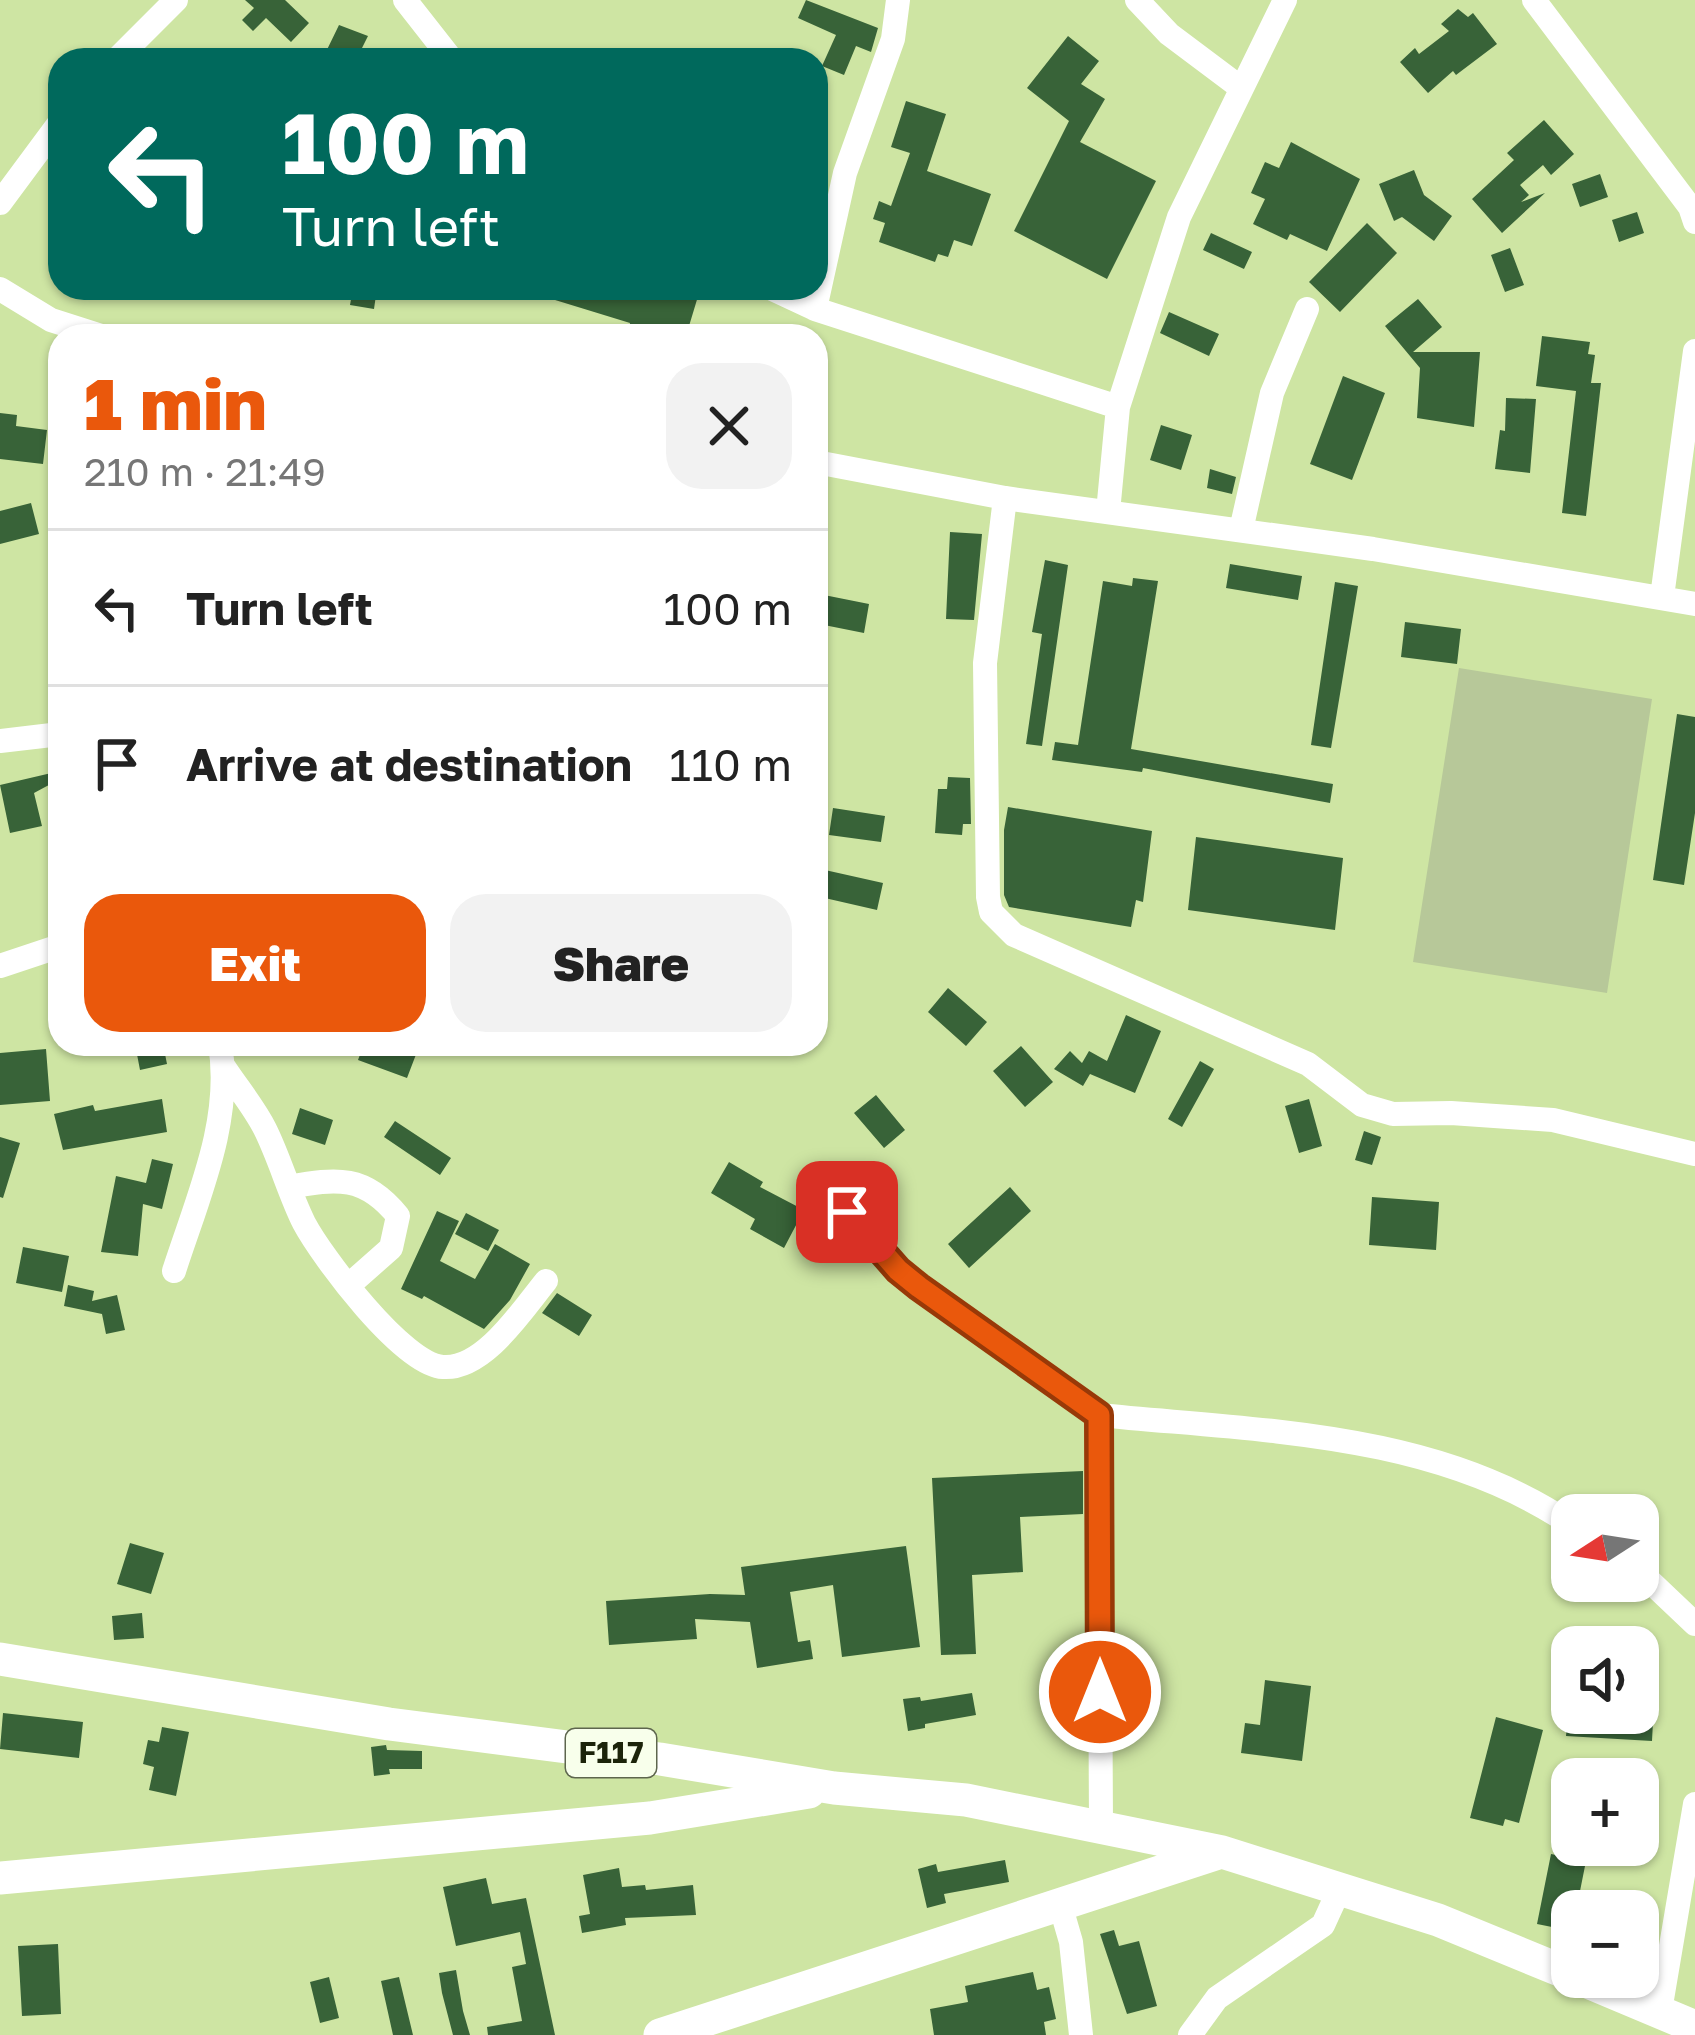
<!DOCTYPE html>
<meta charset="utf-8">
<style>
:root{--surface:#fff;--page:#f2f2f2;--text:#222;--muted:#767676;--line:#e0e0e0;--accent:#ea580c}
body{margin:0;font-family:"Golos Text",sans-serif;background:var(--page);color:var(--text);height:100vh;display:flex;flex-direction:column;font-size:45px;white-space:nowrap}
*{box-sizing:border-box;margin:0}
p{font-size:39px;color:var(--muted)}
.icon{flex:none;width:66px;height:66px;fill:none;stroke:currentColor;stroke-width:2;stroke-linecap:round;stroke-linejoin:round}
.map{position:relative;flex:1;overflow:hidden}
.details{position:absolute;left:48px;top:324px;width:780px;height:732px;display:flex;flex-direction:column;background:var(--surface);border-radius:36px;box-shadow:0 3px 9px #0004}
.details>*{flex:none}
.guide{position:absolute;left:48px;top:48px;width:780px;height:252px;border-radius:36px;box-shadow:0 3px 9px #0004;background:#00695c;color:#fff;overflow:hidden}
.needle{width:78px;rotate:258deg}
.controls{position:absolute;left:1551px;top:1494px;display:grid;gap:24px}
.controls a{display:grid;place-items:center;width:108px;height:108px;border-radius:24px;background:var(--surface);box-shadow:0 3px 9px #0004;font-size:60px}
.pin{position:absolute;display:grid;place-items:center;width:102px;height:102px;color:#fff;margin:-51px;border-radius:24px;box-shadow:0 6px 18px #0006}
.me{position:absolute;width:132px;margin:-66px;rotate:0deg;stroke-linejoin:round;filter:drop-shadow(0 0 9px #0008)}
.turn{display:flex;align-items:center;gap:42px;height:252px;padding:0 36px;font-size:54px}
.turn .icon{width:156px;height:156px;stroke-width:2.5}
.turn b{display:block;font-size:84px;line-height:102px}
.round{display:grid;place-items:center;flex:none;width:126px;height:126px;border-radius:36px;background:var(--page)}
.head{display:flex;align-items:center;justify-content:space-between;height:204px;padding:0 36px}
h1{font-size:72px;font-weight:800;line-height:90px;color:var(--accent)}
.action{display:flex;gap:24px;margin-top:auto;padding:24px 36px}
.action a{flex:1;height:138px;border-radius:36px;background:var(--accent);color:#fff;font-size:48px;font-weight:800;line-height:138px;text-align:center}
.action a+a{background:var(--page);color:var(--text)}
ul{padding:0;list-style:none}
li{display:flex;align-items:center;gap:36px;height:156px;padding:0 36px;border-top:3px solid var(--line)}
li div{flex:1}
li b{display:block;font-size:45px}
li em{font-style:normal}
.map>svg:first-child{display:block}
.green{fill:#b7c899}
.building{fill:#386338}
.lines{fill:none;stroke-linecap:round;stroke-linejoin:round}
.minor{stroke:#fff;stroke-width:24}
.major{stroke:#fff;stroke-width:33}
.route-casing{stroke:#983908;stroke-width:30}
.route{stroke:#ea580c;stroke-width:21}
.labels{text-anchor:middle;stroke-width:12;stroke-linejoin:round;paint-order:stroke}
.shield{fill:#f8ffeb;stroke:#5e664e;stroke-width:3}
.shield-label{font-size:30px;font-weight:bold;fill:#1c240a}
</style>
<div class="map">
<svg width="1695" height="2035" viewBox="0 0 1695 2035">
<rect width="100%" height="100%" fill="#cee5a3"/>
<path class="green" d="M 1459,668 L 1652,699 L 1607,993 L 1413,962 Z"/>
<path class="building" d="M 245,0 L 285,0 L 309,23 L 291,42 L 266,18 L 253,31 L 242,20 L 254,8 Z
M 806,0 L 878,28 L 871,52 L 856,46 L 844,75 L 822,66 L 836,35 L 798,18 Z
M 1458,9 L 1468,17 L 1473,13 L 1497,44 L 1456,75 L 1453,71 L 1428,93 L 1400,62 L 1415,48 L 1419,54 L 1449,31 L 1441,24 Z
M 339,25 L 368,36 L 356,60 L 322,60 Z
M 1068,36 L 1099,61 L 1081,84 L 1105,99 L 1080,142 L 1156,181 L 1107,279 L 1014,231 L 1069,121 L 1027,88 Z
M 906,101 L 946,114 L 927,171 L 991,194 L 972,246 L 954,240 L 948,257 L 938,254 L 935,262 L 879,242 L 885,223 L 873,219 L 879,201 L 891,206 L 910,153 L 891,147 Z
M 1544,120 L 1574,154 L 1551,175 L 1543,165 L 1520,185 L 1529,195 L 1521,202 L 1545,193 L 1502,233 L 1472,199 L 1514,160 L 1507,153 Z
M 1291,142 L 1360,179 L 1327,251 L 1290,234 L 1287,240 L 1253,224 L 1265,199 L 1251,193 L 1265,162 L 1279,168 Z
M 1414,170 L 1424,195 L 1452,216 L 1434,241 L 1402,217 L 1394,221 L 1379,184 Z
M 1600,174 L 1608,197 L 1580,207 L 1572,184 Z
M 1637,212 L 1644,233 L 1619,242 L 1612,220 Z
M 1367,223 L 1397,253 L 1340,312 L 1309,282 Z
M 1211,233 L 1252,252 L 1244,269 L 1203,250 Z
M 1510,248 L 1524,285 L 1505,292 L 1491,255 Z
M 353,288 L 377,288 L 374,309 L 350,305 Z
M 530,288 L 677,288 L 699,293 L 686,336 L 653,336 L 629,329 L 630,323 L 529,292 Z
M 1418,299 L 1442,327 L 1413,352 L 1480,352 L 1474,427 L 1417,418 L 1420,368 L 1385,326 Z
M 1169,312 L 1219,334 L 1209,356 L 1160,333 Z
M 1542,336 L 1590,342 L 1588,354 L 1595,355 L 1591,383 L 1601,383 L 1586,516 L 1562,513 L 1576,391 L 1536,386 Z
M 1343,376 L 1385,393 L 1352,480 L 1310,464 Z
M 1506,398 L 1536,399 L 1530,473 L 1495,469 L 1500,430 L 1505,431 Z
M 0,413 L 17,415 L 16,426 L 47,430 L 43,464 L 0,459 Z
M 1161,425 L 1192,435 L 1181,470 L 1150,460 Z
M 1210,469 L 1236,477 L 1232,494 L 1207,488 Z
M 31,503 L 39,534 L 0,544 L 0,511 Z
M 950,532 L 982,534 L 974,620 L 946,619 Z
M 1045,560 L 1068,565 L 1042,746 L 1026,744 L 1042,634 L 1032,632 Z
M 1230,564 L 1302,576 L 1298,600 L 1226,588 Z
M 1133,578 L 1158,581 L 1131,749 L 1333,784 L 1330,803 L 1143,768 L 1142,772 L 1052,760 L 1055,742 L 1078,745 L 1103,581 L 1132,586 Z
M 1335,582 L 1358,586 L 1331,748 L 1311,745 Z
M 824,595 L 869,604 L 864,633 L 819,624 Z
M 1405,622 L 1461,629 L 1457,664 L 1401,657 Z
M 1677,714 L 1695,717 L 1695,813 L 1684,885 L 1653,880 Z
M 60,771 L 60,779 L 34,793 L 42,826 L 10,833 L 0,785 Z
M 948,777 L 970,778 L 971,824 L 963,824 L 962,835 L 935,833 L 938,789 L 947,789 Z
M 1008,807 L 1152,831 L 1143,902 L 1136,900 L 1131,927 L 1009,907 L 1004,895 L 1004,830 Z
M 833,808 L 885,816 L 881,842 L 829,835 Z
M 1196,837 L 1343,858 L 1335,930 L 1188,910 Z
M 816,868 L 883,883 L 877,910 L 816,896 Z
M 948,988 L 987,1022 L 966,1046 L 928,1012 Z
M 1126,1015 L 1161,1031 L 1135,1093 L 1090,1074 L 1083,1086 L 1054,1069 L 1070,1051 L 1082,1063 L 1089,1051 L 1107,1061 Z
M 135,1044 L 163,1044 L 167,1064 L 140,1070 Z
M 364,1044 L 420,1044 L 407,1078 L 358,1060 Z
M 1021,1046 L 1053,1082 L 1025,1107 L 993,1071 Z
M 46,1049 L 50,1101 L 0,1105 L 0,1053 Z
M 1200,1061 L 1214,1069 L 1182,1127 L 1168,1119 Z
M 876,1095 L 905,1130 L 884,1148 L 854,1113 Z
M 162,1099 L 167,1132 L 63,1150 L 54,1114 L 93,1105 L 95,1111 Z
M 1309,1099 L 1322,1146 L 1299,1153 L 1285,1106 Z
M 300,1108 L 333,1120 L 325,1145 L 292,1134 Z
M 395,1121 L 451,1158 L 440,1175 L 384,1137 Z
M 1364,1131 L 1381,1137 L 1372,1165 L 1355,1160 Z
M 0,1137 L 20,1143 L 3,1198 L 0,1197 Z
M 152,1159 L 173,1164 L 162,1209 L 143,1204 L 138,1256 L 101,1252 L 116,1176 L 146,1183 Z
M 729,1162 L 763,1182 L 760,1187 L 804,1210 L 784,1248 L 750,1229 L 755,1219 L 711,1193 Z
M 1010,1187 L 1031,1211 L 969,1268 L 948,1244 Z
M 1372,1197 L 1439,1202 L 1436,1250 L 1369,1245 Z
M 437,1211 L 459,1221 L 440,1261 L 475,1279 L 495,1244 L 530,1264 L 510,1300 L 484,1329 L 424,1296 L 422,1299 L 401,1289 Z
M 466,1213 L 499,1230 L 488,1251 L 455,1234 Z
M 23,1247 L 69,1256 L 62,1292 L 16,1283 Z
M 68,1285 L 94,1291 L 92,1301 L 117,1295 L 125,1330 L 106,1334 L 102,1314 L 64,1306 Z
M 557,1293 L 592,1315 L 579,1336 L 542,1313 Z
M 1083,1471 L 1083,1514 L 1020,1517 L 1023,1572 L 972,1575 L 976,1654 L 941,1655 L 932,1478 Z
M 130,1543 L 164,1553 L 151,1594 L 117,1584 Z
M 906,1546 L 920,1647 L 842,1657 L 833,1585 L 790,1592 L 798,1642 L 810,1640 L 813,1659 L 757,1668 L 750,1622 L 695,1619 L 697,1639 L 609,1645 L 606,1601 L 710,1594 L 745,1595 L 741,1567 Z
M 142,1613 L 144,1638 L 114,1640 L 112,1616 Z
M 1638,1663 L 1656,1664 L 1652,1741 L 1566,1736 L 1568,1713 L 1638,1713 Z
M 1265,1680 L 1311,1686 L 1302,1761 L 1241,1753 L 1245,1723 L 1260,1725 Z
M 972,1693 L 976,1715 L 925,1724 L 925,1728 L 908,1731 L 903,1699 L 920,1697 L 921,1701 Z
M 3,1713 L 83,1722 L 79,1758 L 0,1749 Z
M 1496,1717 L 1543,1730 L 1519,1823 L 1505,1819 L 1503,1826 L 1470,1818 Z
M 162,1727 L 189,1732 L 176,1796 L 149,1790 L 154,1767 L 143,1764 L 148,1740 L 159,1742 Z
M 386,1745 L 387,1750 L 422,1751 L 422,1769 L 389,1769 L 390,1774 L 374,1776 L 371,1747 Z
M 1551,1854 L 1586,1861 L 1576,1911 L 1572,1911 L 1572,1931 L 1537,1924 Z
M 1005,1860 L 1009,1882 L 944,1894 L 946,1903 L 927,1908 L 918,1869 L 936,1864 L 938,1872 Z
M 619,1868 L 622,1887 L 645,1885 L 646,1890 L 693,1885 L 696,1915 L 625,1918 L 626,1925 L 582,1933 L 579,1916 L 590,1914 L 583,1875 Z
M 486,1878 L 492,1904 L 526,1898 L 555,2035 L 488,2035 L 487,2027 L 522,2021 L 512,1967 L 526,1964 L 520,1932 L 456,1946 L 443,1887 Z
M 1114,1930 L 1119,1946 L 1139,1941 L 1157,2006 L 1127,2014 L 1100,1934 Z
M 58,1944 L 61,2014 L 22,2016 L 18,1946 Z
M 456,1970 L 463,2011 L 470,2035 L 453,2035 L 442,1993 L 439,1973 Z
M 1033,1972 L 1037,1990 L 1049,1987 L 1056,2019 L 1044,2022 L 1046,2035 L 934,2035 L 930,2009 L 968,2002 L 965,1986 Z
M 329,1977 L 339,2018 L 320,2023 L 310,1982 Z
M 399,1977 L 413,2035 L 393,2035 L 381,1981 Z"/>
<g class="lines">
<path class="minor" d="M 405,0 L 452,60
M 1137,0 L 1169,34 L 1241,88
M 1534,0 L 1690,207 L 1695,222
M 116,60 L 176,0
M 0,203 L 60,122
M 770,288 L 815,309 L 1118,407
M 0,289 L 51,320 L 101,336
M 815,309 L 845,173 L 893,39 L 898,0
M 816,462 L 1005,498 L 1373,549 L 1695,604
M 1005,498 L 985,663 L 988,897 L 991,912 L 1014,935 L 1308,1064 L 1362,1105 L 1393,1114 L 1451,1113 L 1553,1120 L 1695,1154
M 1108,512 L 1118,407 L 1179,217 L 1285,0
M 1241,530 L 1272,393 L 1307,309
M 1662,597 L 1695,351
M 0,741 L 60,734
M 0,966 L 60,946
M 224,1067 C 237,1087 254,1107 265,1129 C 280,1159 289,1193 304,1223 C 322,1257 403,1365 443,1367 C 484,1370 523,1309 546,1281
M 821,1183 L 898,1270 L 1099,1415 L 1101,1827
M 289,1187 C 337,1178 365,1175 398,1216 L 391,1248 L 348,1286
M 174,1271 C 197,1199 233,1121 220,1044
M 1099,1415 C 1257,1431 1435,1431 1572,1525
M 1638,1570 L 1695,1624
M 1060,1904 L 1071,1942 L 1081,2035
M 1660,2011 L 1695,1804
M 1190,2035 L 1217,1998 L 1323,1925 L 1339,1890"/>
<path class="major" d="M 0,1659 L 389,1724 L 660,1759 L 834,1788 L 966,1800 L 1222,1852 L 1438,1920 L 1572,1975
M 0,1878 L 650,1818 L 809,1792
M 1576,1977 L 1695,2027
M 660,2035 L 1218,1853"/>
</g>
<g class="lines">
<defs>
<path id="route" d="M 847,1212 L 898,1270 L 919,1287 L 1099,1415 L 1100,1692"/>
</defs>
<use href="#route" class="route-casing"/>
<use href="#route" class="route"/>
</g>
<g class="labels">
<rect class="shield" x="566" y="1729" width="90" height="48" rx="9"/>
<g class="shield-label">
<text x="611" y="1763">F117</text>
</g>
</g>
</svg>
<div class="controls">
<a><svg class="needle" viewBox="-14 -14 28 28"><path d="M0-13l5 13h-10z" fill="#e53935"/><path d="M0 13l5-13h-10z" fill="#767676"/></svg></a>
<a><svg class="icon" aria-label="sound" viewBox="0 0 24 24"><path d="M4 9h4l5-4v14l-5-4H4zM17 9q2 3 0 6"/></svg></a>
<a>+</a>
<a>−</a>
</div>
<div class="pin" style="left:847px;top:1212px;background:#d93025"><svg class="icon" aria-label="arrive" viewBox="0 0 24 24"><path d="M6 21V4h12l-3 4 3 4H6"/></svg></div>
<svg class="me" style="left:1100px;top:1692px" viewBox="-20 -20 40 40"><circle r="17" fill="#ea580c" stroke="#fff" stroke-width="3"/><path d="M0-11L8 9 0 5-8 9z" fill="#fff"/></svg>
<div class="guide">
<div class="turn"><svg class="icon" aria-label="left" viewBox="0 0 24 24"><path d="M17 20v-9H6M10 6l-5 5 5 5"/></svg><div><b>100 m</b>Turn left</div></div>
</div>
<section class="details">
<div class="head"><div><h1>1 min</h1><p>210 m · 21:49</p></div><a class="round"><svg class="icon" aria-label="close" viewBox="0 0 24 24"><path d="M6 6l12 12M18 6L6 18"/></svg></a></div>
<ul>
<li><svg class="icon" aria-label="left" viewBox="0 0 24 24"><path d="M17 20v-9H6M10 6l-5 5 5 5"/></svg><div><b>Turn left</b></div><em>100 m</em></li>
<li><svg class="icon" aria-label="arrive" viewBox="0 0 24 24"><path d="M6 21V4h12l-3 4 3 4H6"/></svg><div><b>Arrive at destination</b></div><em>110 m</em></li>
</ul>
<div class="action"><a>Exit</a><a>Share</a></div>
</section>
</div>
